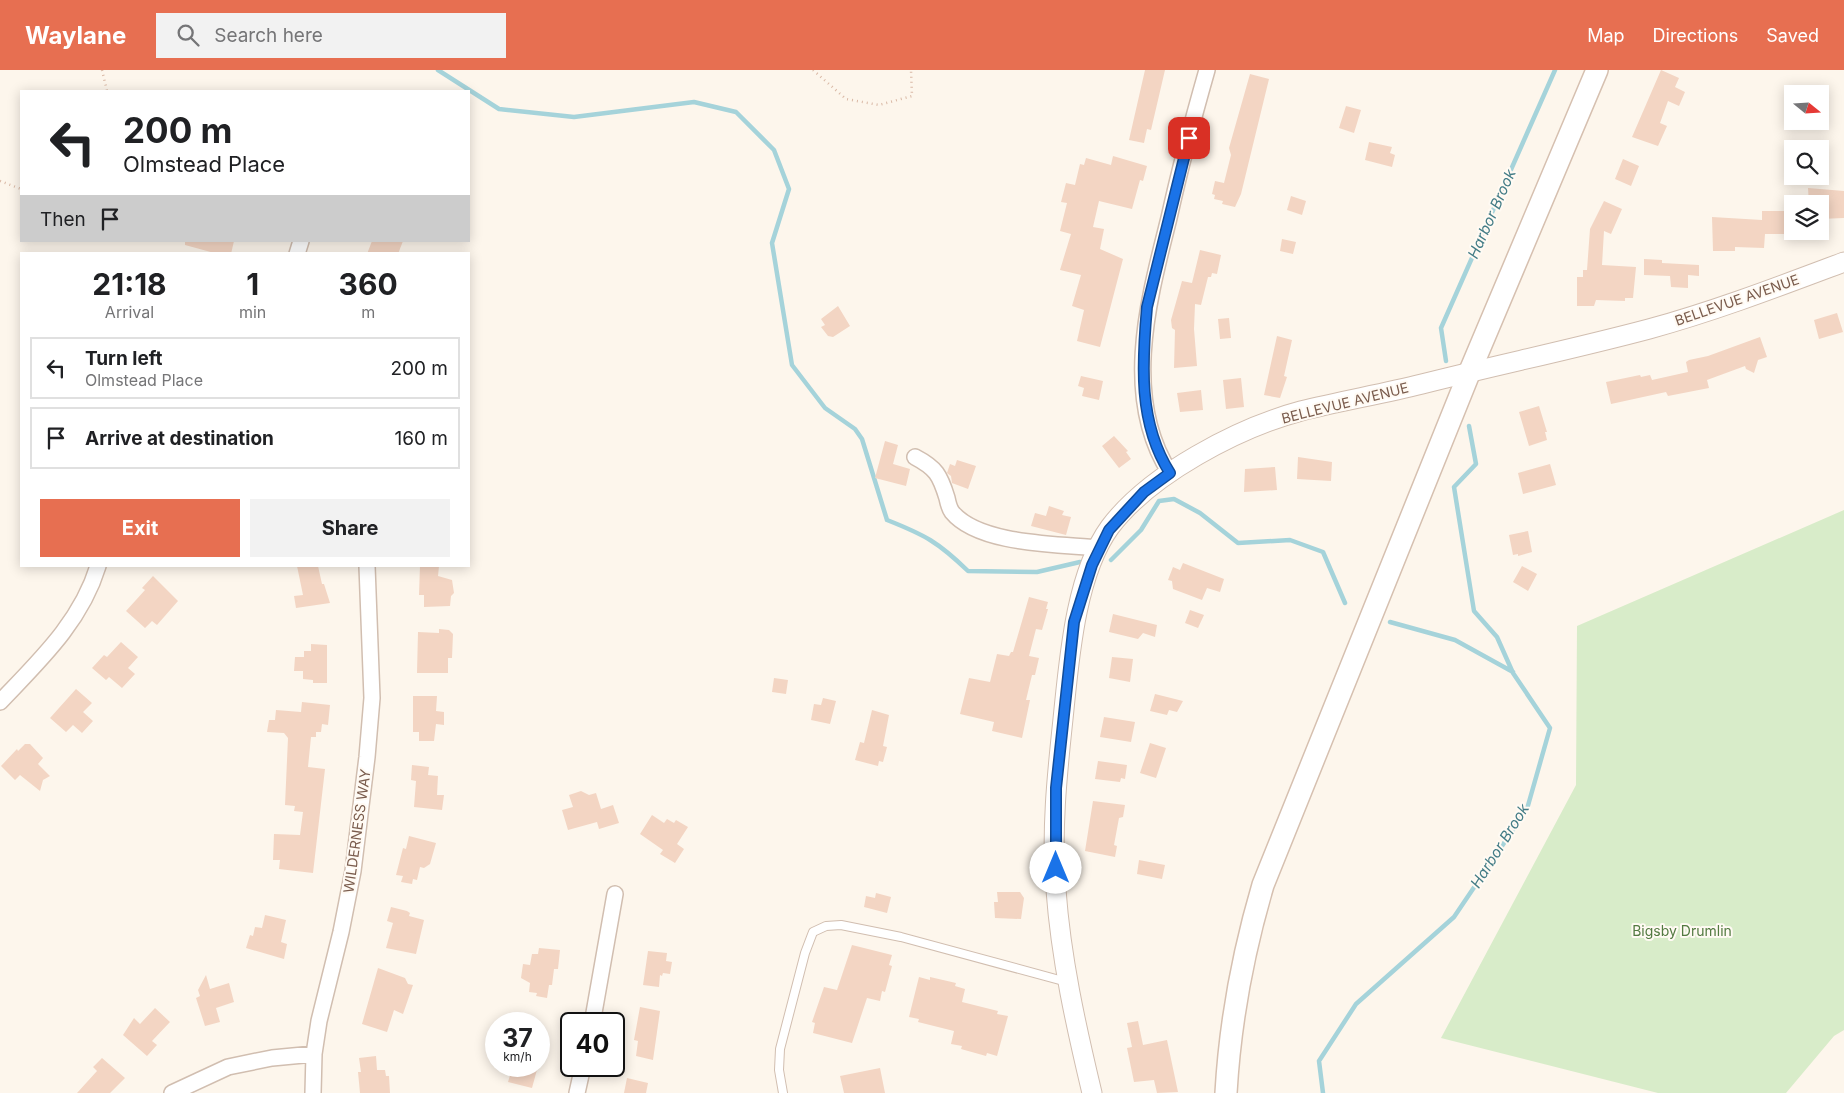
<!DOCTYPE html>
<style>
:root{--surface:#fff;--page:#f2f2f2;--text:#202124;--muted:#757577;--line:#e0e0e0;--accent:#e76f51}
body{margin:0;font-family:Inter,sans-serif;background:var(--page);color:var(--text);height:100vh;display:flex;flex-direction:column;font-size:19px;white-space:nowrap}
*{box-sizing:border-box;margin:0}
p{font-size:16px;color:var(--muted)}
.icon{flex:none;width:28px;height:28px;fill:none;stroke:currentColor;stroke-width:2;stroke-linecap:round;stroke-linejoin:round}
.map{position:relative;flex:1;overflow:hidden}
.drawer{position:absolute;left:20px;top:182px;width:450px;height:315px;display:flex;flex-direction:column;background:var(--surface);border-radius:0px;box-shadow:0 2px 12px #0003}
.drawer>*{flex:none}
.guide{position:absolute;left:20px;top:20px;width:450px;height:152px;border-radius:0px;box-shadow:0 2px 12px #0003;background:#fff;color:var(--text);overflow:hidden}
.needle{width:32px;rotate:108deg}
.fabs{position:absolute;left:1784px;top:15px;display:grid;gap:10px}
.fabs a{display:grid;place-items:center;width:45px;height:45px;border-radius:0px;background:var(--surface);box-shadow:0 2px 12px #0003;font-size:25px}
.speed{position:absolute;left:485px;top:942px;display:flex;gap:10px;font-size:25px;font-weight:700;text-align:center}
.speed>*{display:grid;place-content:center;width:65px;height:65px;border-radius:50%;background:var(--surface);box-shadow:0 2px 12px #0003;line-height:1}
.speed small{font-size:12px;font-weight:400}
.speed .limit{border:2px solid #111;border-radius:8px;background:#fff;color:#111}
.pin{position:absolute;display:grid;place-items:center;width:42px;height:42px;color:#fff;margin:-21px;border-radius:10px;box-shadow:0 2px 8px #0006}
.me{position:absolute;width:55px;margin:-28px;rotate:0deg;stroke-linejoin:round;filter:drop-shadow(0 0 4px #0008)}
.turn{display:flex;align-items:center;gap:18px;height:105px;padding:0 20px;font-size:22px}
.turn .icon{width:65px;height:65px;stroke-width:2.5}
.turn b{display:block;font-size:35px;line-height:42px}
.then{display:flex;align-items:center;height:48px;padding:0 20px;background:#0003;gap:10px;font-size:19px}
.eta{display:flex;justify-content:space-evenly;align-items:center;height:85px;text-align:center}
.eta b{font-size:30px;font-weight:700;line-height:35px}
.cta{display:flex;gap:10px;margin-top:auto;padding:10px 20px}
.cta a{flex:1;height:58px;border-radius:0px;background:var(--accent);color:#fff;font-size:20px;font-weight:700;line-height:58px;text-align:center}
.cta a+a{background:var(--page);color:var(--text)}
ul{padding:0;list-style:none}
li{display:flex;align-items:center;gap:15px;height:62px;margin:0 10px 8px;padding:0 10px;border:2px solid var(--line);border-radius:0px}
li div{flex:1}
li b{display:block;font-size:19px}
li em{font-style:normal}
header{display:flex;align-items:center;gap:30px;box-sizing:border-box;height:70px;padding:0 25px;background:var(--accent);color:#fff}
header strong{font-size:24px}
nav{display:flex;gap:28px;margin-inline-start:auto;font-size:18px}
.search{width:350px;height:45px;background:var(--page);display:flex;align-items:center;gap:12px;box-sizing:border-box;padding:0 18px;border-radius:0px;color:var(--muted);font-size:19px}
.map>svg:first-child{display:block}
.green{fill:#d8ecc9}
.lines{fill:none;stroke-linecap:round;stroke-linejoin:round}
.stream{stroke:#a5d3da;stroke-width:4.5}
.building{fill:#f3d5c3}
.service-casing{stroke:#d1beb0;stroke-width:10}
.minor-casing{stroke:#d1beb0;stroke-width:18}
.tertiary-casing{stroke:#d1beb0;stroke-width:21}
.secondary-casing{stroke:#d6c0b0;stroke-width:24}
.path{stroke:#d9b8a5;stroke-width:2.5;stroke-dasharray:1 4;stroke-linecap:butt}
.service{stroke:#fff;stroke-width:8}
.minor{stroke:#fff;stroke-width:15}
.tertiary{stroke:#fff;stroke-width:19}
.secondary{stroke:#fff;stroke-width:21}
.route-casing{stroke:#114b97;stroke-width:12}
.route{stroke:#1a73e8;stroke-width:9}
.labels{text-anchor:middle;stroke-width:4;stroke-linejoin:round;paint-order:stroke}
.street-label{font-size:14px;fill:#7a5c4d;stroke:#fffaf3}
.park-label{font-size:14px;fill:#537a41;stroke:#fffaf3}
.water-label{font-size:15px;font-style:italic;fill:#437c86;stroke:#fffaf3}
</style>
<header>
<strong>Waylane</strong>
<div class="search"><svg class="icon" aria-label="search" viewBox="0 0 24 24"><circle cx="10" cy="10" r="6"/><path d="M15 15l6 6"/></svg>Search here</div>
<nav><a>Map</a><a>Directions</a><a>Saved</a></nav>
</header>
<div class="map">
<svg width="1844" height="1023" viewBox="0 0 1844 1023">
<rect width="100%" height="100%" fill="#fdf6ec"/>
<path class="green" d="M 1844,440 L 1844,960 L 1834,966 L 1786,1023 L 1658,1023 L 1441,968 L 1576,715 L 1577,556 Z"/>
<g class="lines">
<path class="stream" d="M 438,0 L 499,39 L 574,47 L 694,32 L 736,42 L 774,80 L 789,119 L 772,173 L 792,295 L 825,338 L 855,359 L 862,369 L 887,450 C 925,465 938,472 968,501 L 1037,502 L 1080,492
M 1446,291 L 1441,258 L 1555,0
M 1111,490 L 1141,460 L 1159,431 L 1174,429 L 1200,443 L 1238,473 L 1290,470 L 1323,482 L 1345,533
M 1390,552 L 1455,570 L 1513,602
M 1323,1023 L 1319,991 L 1356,934 L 1454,847 L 1527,739 L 1550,658 L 1513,603 L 1497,567 L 1474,541 L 1454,417 L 1476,394 L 1469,356"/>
</g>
<path class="building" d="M 1145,0 L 1165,0 L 1151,60 L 1147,59 L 1144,73 L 1129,70 Z
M 1661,0 L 1679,8 L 1675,17 L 1685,22 L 1679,36 L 1668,31 L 1660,53 L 1667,56 L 1658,76 L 1632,67 Z
M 1250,4 L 1269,9 L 1241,124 L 1235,137 L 1222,134 L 1223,131 L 1214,129 L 1215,125 L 1212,124 L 1215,111 L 1224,113 L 1231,85 L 1229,78 Z
M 1346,36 L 1361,40 L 1354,63 L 1339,58 Z
M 1369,72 L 1392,77 L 1390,83 L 1395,85 L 1392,97 L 1365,90 Z
M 1113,86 L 1147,96 L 1143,111 L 1140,110 L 1132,139 L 1099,131 L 1093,157 L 1104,159 L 1100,179 L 1123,189 L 1100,277 L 1077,271 L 1084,240 L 1072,236 L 1081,205 L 1060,200 L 1071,164 L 1060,161 L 1067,133 L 1061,132 L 1066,113 L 1075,115 L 1080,94 L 1084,95 L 1086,88 L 1111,95 Z
M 1623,89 L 1639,96 L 1631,116 L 1615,109 Z
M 1808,118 L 1844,121 L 1844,148 L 1820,149 L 1820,134 L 1809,134 Z
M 1291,126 L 1306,131 L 1302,145 L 1287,140 Z
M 1604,131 L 1622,139 L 1611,164 L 1604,161 L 1602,195 L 1636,197 L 1633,228 L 1625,228 L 1625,231 L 1596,230 L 1594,236 L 1577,236 L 1577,207 L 1583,207 L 1583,200 L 1587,200 L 1590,159 Z
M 1762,141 L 1785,141 L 1785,143 L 1792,143 L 1792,164 L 1765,164 L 1764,178 L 1735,177 L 1735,181 L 1713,181 L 1712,147 L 1762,150 Z
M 1282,169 L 1296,172 L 1293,184 L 1280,181 Z
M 185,171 L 234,171 L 231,184 L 218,184 L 185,175 Z
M 372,171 L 403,171 L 398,184 L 367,184 Z
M 1200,180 L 1221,185 L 1217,204 L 1212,203 L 1211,207 L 1208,207 L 1201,235 L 1195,234 L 1194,259 L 1197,296 L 1174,298 L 1175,260 L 1172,258 L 1171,250 L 1182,211 L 1192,213 Z
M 1644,189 L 1662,190 L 1662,193 L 1699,195 L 1699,206 L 1688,205 L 1688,218 L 1671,217 L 1670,206 L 1644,205 Z
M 838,236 L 850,256 L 833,267 L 828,266 L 821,257 L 825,255 L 821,249 Z
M 1837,243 L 1843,262 L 1819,269 L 1814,250 Z
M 1229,248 L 1231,268 L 1220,269 L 1218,249 Z
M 1277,266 L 1292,270 L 1284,306 L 1287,307 L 1280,328 L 1264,325 Z
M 1760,267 L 1767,287 L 1758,290 L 1754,303 L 1746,299 L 1745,296 L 1707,310 L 1709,318 L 1668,326 L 1666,322 L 1611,334 L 1606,312 L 1640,305 L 1641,307 L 1650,305 L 1652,310 L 1688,302 L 1686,292 L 1689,290 L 1708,286 Z
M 1081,306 L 1103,311 L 1099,330 L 1082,326 L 1084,318 L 1078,316 Z
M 1241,308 L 1244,337 L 1226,339 L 1223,310 Z
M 1201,320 L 1203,340 L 1180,342 L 1177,323 Z
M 1539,336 L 1547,362 L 1545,362 L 1547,370 L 1529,376 L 1519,342 Z
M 1114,366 L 1128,381 L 1126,382 L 1131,389 L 1119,398 L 1102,376 Z
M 885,371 L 898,375 L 893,394 L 910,399 L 906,416 L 875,408 Z
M 1298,387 L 1332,392 L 1331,411 L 1297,409 Z
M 957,390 L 976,396 L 968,419 L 952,413 L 951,406 L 947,403 L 950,394 L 955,396 Z
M 1550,394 L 1556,415 L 1523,424 L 1518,403 Z
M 1275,397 L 1277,420 L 1244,422 L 1245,399 Z
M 1049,436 L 1064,441 L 1062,445 L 1071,447 L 1066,465 L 1031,456 L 1035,443 L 1046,446 Z
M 1528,461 L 1532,482 L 1518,486 L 1518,484 L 1513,485 L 1509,465 Z
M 1183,493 L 1224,509 L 1220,522 L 1207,518 L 1202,530 L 1173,519 L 1172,511 L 1168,510 L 1173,497 L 1180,500 Z
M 297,496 L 318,496 L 322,514 L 324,514 L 330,533 L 296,538 L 294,526 L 303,525 Z
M 420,496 L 439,496 L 438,506 L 452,510 L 454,523 L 451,526 L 450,536 L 424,537 L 424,525 L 419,525 Z
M 1522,496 L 1537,504 L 1528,521 L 1513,512 Z
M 153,506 L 178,531 L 157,555 L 152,551 L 145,558 L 126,541 L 145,520 L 142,518 Z
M 1029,527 L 1048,532 L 1046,539 L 1048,539 L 1042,560 L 1036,559 L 1029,586 L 1039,588 L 1035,605 L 1032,605 L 1026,630 L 1030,630 L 1022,668 L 992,661 L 994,652 L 960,644 L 969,608 L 990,612 L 997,584 L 1009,586 L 1011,582 L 1013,582 Z
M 1190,540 L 1204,545 L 1198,558 L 1185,553 Z
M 1113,544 L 1157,555 L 1155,567 L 1143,563 L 1138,569 L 1109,562 Z
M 439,559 L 449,560 L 453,564 L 452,588 L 448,588 L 448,603 L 417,603 L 418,562 L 439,563 Z
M 121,572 L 138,587 L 128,598 L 135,604 L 122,618 L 109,607 L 106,610 L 92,598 L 104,585 L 107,587 Z
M 311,574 L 327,575 L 327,613 L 313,613 L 313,610 L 303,609 L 303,601 L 294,601 L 295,587 L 304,587 L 304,581 L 311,581 Z
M 1112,587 L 1133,589 L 1130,612 L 1109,608 Z
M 774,608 L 788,610 L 786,624 L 772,622 Z
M 76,619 L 92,633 L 83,642 L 93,651 L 82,663 L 73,655 L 66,662 L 50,648 Z
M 1155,624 L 1183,631 L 1177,642 L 1169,640 L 1167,645 L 1150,641 Z
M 413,626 L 437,626 L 436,641 L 444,642 L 444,655 L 436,654 L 434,671 L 419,671 L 419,662 L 413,662 Z
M 823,628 L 836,631 L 830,654 L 811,650 L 814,634 L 821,635 Z
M 302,632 L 330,635 L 328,655 L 322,654 L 321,662 L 316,662 L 316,667 L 311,667 L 308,697 L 325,699 L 313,803 L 279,799 L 280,790 L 273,790 L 274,764 L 300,765 L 303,742 L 294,741 L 295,736 L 285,735 L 288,668 L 284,663 L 267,662 L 269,650 L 275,650 L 276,640 L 301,642 Z
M 872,640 L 889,645 L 883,676 L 887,677 L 883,692 L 879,691 L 878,696 L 855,690 L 860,672 L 864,673 Z
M 1104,647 L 1135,652 L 1131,672 L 1100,667 Z
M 1150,673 L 1166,678 L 1156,708 L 1140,703 Z
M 25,674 L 30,674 L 43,688 L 38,694 L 50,706 L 43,710 L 40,721 L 20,705 L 15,710 L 1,696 L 17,679 L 18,681 Z
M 1098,691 L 1127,695 L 1125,709 L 1121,708 L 1120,712 L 1095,709 Z
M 412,695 L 429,697 L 428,705 L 438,706 L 437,725 L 444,725 L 442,740 L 414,737 L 416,711 L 411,710 Z
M 581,721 L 589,725 L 596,723 L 601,739 L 613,735 L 619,753 L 599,759 L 597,752 L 568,760 L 562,740 L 573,737 L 569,725 Z
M 1093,731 L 1125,735 L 1123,747 L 1119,748 L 1114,775 L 1117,776 L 1115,787 L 1085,781 Z
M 652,745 L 664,753 L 667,749 L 674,753 L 676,750 L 688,757 L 677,774 L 684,779 L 675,793 L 660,784 L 663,780 L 640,764 Z
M 409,766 L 436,773 L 430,794 L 424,798 L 420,797 L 417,810 L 413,809 L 412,814 L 401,812 L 403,806 L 396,805 L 403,778 L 406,779 Z
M 1139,790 L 1165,795 L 1162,809 L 1137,804 Z
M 997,822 L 1020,822 L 1024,828 L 1021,849 L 995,848 L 994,832 L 998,832 Z
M 876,823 L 891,827 L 887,843 L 864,837 L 866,826 L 875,828 Z
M 391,837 L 407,841 L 410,843 L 409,846 L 424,850 L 416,884 L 386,878 L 393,853 L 387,851 Z
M 265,845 L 286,850 L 281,872 L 287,874 L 284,889 L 246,878 L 250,865 L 253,866 L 255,857 L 262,858 Z
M 852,875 L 892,885 L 889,895 L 892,896 L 885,922 L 882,921 L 880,931 L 867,928 L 852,973 L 813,963 L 815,953 L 812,952 L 824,917 L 837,920 Z
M 539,878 L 560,880 L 558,899 L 554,899 L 552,915 L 549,915 L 547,928 L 536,926 L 537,923 L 529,922 L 530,913 L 521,908 L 523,894 L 530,895 L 532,884 L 538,884 Z
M 648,881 L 667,883 L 666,891 L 672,892 L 670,904 L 663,903 L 662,906 L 660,905 L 659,917 L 643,915 Z
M 378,898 L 405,908 L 408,914 L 413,915 L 403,944 L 394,940 L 387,962 L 362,954 Z
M 206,905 L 210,919 L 229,913 L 234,932 L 216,938 L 220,952 L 205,956 L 196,928 L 200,926 L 198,920 Z
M 919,907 L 930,910 L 930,907 L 956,913 L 955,916 L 965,919 L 962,932 L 998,941 L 997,944 L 1008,946 L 997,986 L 987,983 L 986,986 L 961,979 L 962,976 L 951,974 L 954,961 L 918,952 L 919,949 L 909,947 Z
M 640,937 L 660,941 L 653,990 L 636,986 L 638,971 L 634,970 Z
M 155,938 L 170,952 L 152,971 L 157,975 L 147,986 L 123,965 L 134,948 L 140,954 Z
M 1138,951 L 1143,975 L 1167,970 L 1178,1022 L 1157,1023 L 1154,1010 L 1134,1012 L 1127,978 L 1132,977 L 1127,953 Z
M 376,986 L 377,1000 L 385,1000 L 386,1006 L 389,1006 L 390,1023 L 360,1023 L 358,1002 L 361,1002 L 359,988 Z
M 102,988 L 125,1008 L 110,1023 L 77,1023 L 97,1001 L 93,997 Z
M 513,996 L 538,996 L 532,1018 L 508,1012 Z
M 880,998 L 885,1023 L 844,1023 L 840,1006 Z
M 627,1008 L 648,1013 L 646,1023 L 624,1023 Z"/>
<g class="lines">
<defs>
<path id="service" d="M 783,1023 L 779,1000 L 780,979 L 805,883 L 813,862 L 826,856 L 841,855 L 901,867 L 1067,912"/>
<path id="minor" d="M 297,184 L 301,171
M 915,387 C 936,398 940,405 947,428 C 948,433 949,438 952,442 C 979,475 1059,474 1099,478
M 1170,403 C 1121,327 1149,228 1169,148 C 1180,98 1193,49 1207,0
M 0,632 C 39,591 81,552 98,496
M 592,954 L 615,824
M 172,1023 L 228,997 L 272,988 L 314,984
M 313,1023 L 314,984 L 319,951 L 341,862 L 353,801 L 367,687 L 372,628 L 367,496
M 577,1023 L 583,996"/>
<path id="tertiary" d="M 1092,1023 C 1076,956 1061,889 1056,820 C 1051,763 1057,705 1063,649 C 1069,591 1075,505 1110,457 C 1150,404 1238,358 1301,341 C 1341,331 1382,324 1422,314 C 1497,295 1574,279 1649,259 C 1715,241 1780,216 1844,192"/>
<path id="secondary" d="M 1226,1023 C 1230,952 1243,883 1263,815 L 1470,301 L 1597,0"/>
</defs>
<use href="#service" class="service-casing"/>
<use href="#minor" class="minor-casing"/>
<use href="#tertiary" class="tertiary-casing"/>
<use href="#secondary" class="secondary-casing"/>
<path class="path" d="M 102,0 L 107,21
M 813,0 L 846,29 L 879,35 L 912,26 L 911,0
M 0,111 L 21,119"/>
<use href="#service" class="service"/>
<use href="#minor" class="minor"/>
<use href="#tertiary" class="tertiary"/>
<use href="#secondary" class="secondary"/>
</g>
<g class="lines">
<defs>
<path id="route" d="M 1056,798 L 1056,718 L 1074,552 L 1092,495 L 1109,460 L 1144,422 L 1170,403 C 1138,353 1142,293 1147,237 L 1189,68"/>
</defs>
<use href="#route" class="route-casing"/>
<use href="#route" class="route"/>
</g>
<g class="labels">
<g class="street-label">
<text transform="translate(1737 230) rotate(-19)" y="5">BELLEVUE AVENUE</text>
<text transform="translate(1345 333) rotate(-14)" y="5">BELLEVUE AVENUE</text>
<text transform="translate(357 761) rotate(-82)" y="5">WILDERNESS WAY</text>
</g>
<g class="park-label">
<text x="1682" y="866">Bigsby Drumlin</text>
</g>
<g class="water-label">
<text transform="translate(1492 144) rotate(-66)" y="5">Harbor Brook</text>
<text transform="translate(1500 776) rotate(-58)" y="5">Harbor Brook</text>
</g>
</g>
</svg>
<div class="fabs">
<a><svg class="needle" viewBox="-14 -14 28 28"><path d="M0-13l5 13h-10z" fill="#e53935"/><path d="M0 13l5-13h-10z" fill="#757577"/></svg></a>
<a><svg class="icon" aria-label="search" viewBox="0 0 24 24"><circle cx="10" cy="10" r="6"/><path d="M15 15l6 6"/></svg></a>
<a><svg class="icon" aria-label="layers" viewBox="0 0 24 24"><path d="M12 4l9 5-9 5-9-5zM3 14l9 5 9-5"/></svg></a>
</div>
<div class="speed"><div>37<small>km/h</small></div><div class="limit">40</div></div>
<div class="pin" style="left:1189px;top:68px;background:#d93025"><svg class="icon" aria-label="arrive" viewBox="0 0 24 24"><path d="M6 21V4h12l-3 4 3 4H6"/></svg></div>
<svg class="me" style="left:1056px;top:798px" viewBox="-20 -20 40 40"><circle r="19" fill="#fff"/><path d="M0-13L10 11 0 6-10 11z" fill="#1a73e8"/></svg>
<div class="guide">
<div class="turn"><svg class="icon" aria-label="left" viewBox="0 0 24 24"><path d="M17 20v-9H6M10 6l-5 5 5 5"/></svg><div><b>200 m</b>Olmstead Place</div></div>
<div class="then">Then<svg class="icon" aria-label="arrive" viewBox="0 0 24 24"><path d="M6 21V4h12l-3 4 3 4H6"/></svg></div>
</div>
<section class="drawer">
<div class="eta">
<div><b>21:18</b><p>Arrival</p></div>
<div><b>1</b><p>min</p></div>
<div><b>360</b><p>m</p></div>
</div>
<ul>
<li><svg class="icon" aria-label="left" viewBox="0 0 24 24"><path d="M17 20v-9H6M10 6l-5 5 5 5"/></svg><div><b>Turn left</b><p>Olmstead Place</p></div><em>200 m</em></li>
<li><svg class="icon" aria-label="arrive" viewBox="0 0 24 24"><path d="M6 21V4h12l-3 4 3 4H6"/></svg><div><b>Arrive at destination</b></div><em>160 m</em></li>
</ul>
<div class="cta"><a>Exit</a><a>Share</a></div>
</section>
</div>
